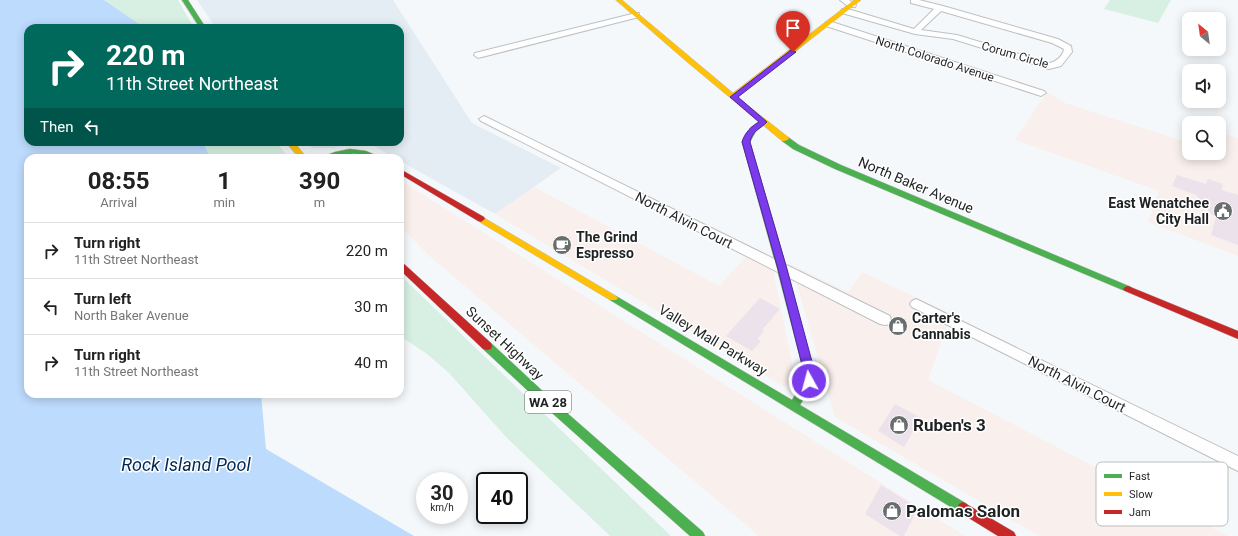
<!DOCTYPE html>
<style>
:root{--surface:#fff;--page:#f2f2f2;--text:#222;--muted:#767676;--line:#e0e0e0}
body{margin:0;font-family:Roboto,sans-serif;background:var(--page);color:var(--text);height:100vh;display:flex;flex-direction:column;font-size:15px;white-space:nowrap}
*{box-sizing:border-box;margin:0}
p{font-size:13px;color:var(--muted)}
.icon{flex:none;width:22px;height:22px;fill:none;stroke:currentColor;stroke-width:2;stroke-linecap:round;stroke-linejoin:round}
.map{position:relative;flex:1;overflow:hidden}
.side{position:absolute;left:24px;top:154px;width:380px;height:244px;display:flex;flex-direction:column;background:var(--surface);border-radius:12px;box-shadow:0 2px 10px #0003}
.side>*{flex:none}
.guide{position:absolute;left:24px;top:24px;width:380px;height:122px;border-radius:12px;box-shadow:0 2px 10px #0003;background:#00695c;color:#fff;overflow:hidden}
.needle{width:26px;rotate:331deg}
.tools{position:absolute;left:1182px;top:12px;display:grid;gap:8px}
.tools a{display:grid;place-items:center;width:44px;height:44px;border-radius:8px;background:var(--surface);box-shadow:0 2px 10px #0003;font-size:20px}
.speed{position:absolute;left:416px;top:472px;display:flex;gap:8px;font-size:20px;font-weight:700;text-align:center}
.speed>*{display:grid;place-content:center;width:52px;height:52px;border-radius:50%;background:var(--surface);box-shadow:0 2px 10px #0003;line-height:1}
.speed small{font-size:10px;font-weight:400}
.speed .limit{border:2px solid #111;border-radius:6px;background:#fff;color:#111}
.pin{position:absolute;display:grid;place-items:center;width:34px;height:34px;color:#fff;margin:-41px -17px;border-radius:50% 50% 50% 0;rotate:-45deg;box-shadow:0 0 4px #0007}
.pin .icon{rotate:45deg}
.me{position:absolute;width:44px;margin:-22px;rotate:353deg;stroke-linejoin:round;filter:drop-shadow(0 0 3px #0008)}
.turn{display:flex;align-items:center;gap:14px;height:84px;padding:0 16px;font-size:18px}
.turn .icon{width:52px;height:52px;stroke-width:2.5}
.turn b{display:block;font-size:28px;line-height:34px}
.then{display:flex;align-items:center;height:38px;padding:0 16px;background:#0003;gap:8px;font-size:15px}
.eta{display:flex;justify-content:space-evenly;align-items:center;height:68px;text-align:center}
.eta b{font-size:24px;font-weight:700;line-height:28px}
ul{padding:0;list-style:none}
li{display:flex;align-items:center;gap:12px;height:56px;padding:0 16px;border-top:1px solid var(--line)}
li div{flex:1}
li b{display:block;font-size:15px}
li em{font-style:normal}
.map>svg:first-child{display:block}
.commercial{fill:#f9efec}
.built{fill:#e5edf4}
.green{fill:#d7f0e3}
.water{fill:#bddbfd}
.building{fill:#ebe2eb}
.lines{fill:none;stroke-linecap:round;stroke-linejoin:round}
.street-casing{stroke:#bdc0c2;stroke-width:2}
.fast-casing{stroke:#bdc0c2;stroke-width:1}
.slow-casing{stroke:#bdc0c2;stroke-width:1}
.jam-casing{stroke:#bdc0c2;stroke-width:1}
.street{fill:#fefefe;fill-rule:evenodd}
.fast{fill:#4caf50;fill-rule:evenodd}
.slow{fill:#ffc107;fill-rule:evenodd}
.jam{fill:#c62828;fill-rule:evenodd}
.route{fill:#7c3aed;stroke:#51269a}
.labels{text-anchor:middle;stroke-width:3;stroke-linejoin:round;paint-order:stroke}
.far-street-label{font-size:12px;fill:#1f2223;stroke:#fff}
.shield{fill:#fff;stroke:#626465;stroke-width:1}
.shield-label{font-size:13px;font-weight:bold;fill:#1f2223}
.street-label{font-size:14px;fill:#1f2223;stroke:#fff}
.poi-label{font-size:14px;font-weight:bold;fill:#1f2223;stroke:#fff;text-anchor:start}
.near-poi-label{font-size:17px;font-weight:bold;fill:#1f2223;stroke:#fff;text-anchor:start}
.near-water-label{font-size:18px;font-style:italic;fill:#002953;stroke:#fff}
.key{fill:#fff;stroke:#bcbdbd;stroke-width:1}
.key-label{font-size:11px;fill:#1f2223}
</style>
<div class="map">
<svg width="1238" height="536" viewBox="0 0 1238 536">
<rect width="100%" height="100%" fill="#f5f8fa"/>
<path class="commercial" d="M 1047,92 L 1065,103 L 1183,141 L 1189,127 L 1189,153 L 1219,153 L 1219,132 L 1238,138 L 1238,256 L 1148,222 L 1159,191 L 1015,140 Z
M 400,180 L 965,536 L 759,536 L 427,254 L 400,226 Z
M 534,187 L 719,286 L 754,248 L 770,256 L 796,382 L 785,387 L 495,214 Z
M 791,264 L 848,292 L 862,272 L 951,314 L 928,380 L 1228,536 L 1039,536 L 835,417 Z"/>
<path class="built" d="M 197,0 L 393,0 L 472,123 L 561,168 L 495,214 L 400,161 L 400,158 L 395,158 L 367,142 L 400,142 L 400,28 L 216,28 Z
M 307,142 L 354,142 L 334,148 L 312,148 Z"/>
<path class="green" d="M 104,0 L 178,0 L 194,28 L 145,28 Z
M 1110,0 L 1171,0 L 1158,23 L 1104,9 Z
M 203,142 L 276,142 L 289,158 L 210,158 Z
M 400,275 L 671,536 L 610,536 L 506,437 L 449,373 L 427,354 L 400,336 Z"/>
<path class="water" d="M 0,0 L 104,0 L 145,28 L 28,28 L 28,142 L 203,142 L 210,158 L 28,158 L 28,394 L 261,394 L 266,449 L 414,536 L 0,536 Z"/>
<path class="building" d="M 1177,175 L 1206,184 L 1208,179 L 1223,184 L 1222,190 L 1238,195 L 1238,245 L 1211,235 L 1216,217 L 1210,213 L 1196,195 L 1172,186 Z
M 760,298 L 780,309 L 762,330 L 764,331 L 757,339 L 761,341 L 752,351 L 726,336 Z
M 895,404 L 921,418 L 904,447 L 878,431 Z
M 881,485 L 918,508 L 904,536 L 900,536 L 865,514 Z"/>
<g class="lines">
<defs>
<path id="street" d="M 840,0 L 849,0 L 856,5 L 855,7 L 849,7 Z
M 911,0 L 919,0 L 943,6 L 1058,39 L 1071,46 L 1072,52 L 1061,66 L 1049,69 L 953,39 L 915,34 L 842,13 L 841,11 L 842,9 L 848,9 L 914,29 L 934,9 L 911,3 ZM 941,11 L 1052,43 L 1064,49 C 1063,56 1056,62 1049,63 L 957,35 L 921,30 Z
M 636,13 L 639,13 L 639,17 L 478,58 L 474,55 L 475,53 Z
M 826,22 L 832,22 L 1044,91 L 1046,93 L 1041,96 L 1038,95 L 826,26 Z
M 484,116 L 890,316 L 891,320 L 890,324 L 885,325 L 880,324 L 481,121 L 479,119 Z
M 916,299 L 1238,456 L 1238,471 L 912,307 L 910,304 L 912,301 Z"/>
<path id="fast" d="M 182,0 L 188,0 L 206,28 L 200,28 Z
M 761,120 L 764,120 L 768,122 L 756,131 L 750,142 L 787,269 L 813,369 L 814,381 L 800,405 L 967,504 L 969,508 L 967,512 L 963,514 L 959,512 L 610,300 L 608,298 L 610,296 L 616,296 L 792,400 L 804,380 L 803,369 L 777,269 L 742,142 L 750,128 Z
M 782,137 L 788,137 L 799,145 L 841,165 L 1131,287 L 1133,289 L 1131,291 L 1125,291 L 835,169 L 793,149 L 782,141 Z
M 350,149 L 366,151 L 382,158 C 371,158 361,153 351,154 C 340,154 330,158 319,158 L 335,152 Z
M 487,342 L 491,343 L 550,398 L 703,532 L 705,536 L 690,536 L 542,404 L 483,349 L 482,346 L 483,343 Z"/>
<path id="slow" d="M 616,0 L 622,0 L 733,93 L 854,0 L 861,0 L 737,97 L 788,137 L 789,139 L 785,141 L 782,141 L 686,61 Z
M 286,142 L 294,142 L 307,158 L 299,158 Z
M 481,216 L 616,296 L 618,298 L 616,300 L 610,300 L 478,221 L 477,219 Z"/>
<path id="jam" d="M 400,169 L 484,217 L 485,219 L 481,222 L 478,221 L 400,174 Z
M 400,262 L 403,263 L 491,343 L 492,346 L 491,349 L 487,350 L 483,349 L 400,270 Z
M 1128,286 L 1238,331 L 1238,339 L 1125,291 L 1123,289 L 1125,287 Z
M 963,502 L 1014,532 L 1016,536 L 998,536 L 959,512 L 957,508 L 959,504 Z"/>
</defs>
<use href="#street" class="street-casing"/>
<use href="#fast" class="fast-casing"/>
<use href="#slow" class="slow-casing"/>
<use href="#jam" class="jam-casing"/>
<use href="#street" class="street"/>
<use href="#fast" class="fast"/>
<use href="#slow" class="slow"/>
<use href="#jam" class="jam"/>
</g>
<path class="route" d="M 791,50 L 796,52 L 738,97 L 767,122 C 760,129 752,131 750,142 L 787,269 L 814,369 L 814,381 L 813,384 L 809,386 L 805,384 L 803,369 L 778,269 L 742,142 C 745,132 751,127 759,122 L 730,97 Z"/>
<defs>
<symbol id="civic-disc" viewBox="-11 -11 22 22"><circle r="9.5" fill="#6a6d6e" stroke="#fff"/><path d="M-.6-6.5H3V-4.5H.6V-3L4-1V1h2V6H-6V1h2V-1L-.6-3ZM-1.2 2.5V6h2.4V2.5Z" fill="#fff"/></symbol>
<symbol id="cafe-disc" viewBox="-11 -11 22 22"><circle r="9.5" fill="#6a6d6e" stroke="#fff"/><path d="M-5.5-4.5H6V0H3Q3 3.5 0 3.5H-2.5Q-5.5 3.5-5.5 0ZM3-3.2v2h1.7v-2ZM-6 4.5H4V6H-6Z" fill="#fff"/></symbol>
<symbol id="shop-disc" viewBox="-11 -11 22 22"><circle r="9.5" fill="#6a6d6e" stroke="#fff"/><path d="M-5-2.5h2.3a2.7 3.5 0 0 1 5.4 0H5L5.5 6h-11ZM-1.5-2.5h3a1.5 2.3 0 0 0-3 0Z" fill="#fff"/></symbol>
</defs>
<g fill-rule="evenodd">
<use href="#civic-disc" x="1212" y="200" width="22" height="22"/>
<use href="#cafe-disc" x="551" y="234" width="22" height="22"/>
<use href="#shop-disc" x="887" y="315" width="22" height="22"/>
<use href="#shop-disc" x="888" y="414" width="22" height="22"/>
<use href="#shop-disc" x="881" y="500" width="22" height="22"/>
</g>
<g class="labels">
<g class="far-street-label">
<text transform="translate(1015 55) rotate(16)" y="4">Corum Circle</text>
<text transform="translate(935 59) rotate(18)" y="4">North Colorado Avenue</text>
</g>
<rect class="shield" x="525" y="391" width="46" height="22" rx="3"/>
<g class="shield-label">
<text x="548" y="407">WA 28</text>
</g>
<g class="street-label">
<text transform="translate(916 185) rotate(23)" y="5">North Baker Avenue</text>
<text transform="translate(684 220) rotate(27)" y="5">North Alvin Court</text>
<text transform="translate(713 340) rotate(31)" y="5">Valley Mall Parkway</text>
<text transform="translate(505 343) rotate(43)" y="5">Sunset Highway</text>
<text transform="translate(1077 384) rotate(27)" y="5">North Alvin Court</text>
</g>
<g class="poi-label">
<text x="1209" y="208" text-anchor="end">East Wenatchee<tspan x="1209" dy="16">City Hall</tspan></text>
<text x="576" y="242">The Grind<tspan x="576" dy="16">Espresso</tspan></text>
<text x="912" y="323">Carter's<tspan x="912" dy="16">Cannabis</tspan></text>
</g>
<g class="near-poi-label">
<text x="913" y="431">Ruben's 3</text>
<text x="906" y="517">Palomas Salon</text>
</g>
<g class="near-water-label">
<text x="186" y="471">Rock Island Pool</text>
</g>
</g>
<rect x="1096" y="462" width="132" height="64" rx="6" class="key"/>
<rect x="1104" y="474" width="18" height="4" fill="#4caf50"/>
<rect x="1104" y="492" width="18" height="4" fill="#ffc107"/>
<rect x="1104" y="510" width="18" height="4" fill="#c62828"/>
<g class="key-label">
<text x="1129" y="480">Fast</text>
<text x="1129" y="498">Slow</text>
<text x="1129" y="516">Jam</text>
</g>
</svg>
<div class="tools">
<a><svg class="needle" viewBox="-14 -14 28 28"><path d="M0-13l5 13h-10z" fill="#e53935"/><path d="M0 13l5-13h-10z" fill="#767676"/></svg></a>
<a><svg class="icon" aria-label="sound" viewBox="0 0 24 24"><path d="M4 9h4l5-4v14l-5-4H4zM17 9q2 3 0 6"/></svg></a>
<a><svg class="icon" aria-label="search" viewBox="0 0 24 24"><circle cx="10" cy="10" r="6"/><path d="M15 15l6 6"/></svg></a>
</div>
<div class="speed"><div>30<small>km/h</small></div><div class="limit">40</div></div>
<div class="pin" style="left:793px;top:52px;background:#d93025"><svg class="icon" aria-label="arrive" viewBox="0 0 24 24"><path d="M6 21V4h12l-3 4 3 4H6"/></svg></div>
<svg class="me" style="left:809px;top:381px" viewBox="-20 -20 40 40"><circle r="17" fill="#7c3aed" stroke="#fff" stroke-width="3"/><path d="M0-11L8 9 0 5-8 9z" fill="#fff"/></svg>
<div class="guide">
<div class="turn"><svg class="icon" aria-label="right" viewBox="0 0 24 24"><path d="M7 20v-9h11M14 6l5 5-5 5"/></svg><div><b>220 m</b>11th Street Northeast</div></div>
<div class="then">Then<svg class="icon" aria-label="left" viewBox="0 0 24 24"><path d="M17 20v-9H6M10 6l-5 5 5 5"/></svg></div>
</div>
<section class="side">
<div class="eta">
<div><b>08:55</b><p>Arrival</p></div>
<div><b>1</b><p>min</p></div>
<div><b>390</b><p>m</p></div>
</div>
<ul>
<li><svg class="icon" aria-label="right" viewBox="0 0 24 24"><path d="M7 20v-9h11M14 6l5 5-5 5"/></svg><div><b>Turn right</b><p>11th Street Northeast</p></div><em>220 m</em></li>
<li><svg class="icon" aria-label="left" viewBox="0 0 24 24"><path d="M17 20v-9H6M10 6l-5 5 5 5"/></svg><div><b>Turn left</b><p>North Baker Avenue</p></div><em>30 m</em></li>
<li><svg class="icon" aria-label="right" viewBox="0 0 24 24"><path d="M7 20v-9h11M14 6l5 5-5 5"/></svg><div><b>Turn right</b><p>11th Street Northeast</p></div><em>40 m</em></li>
</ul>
</section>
</div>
